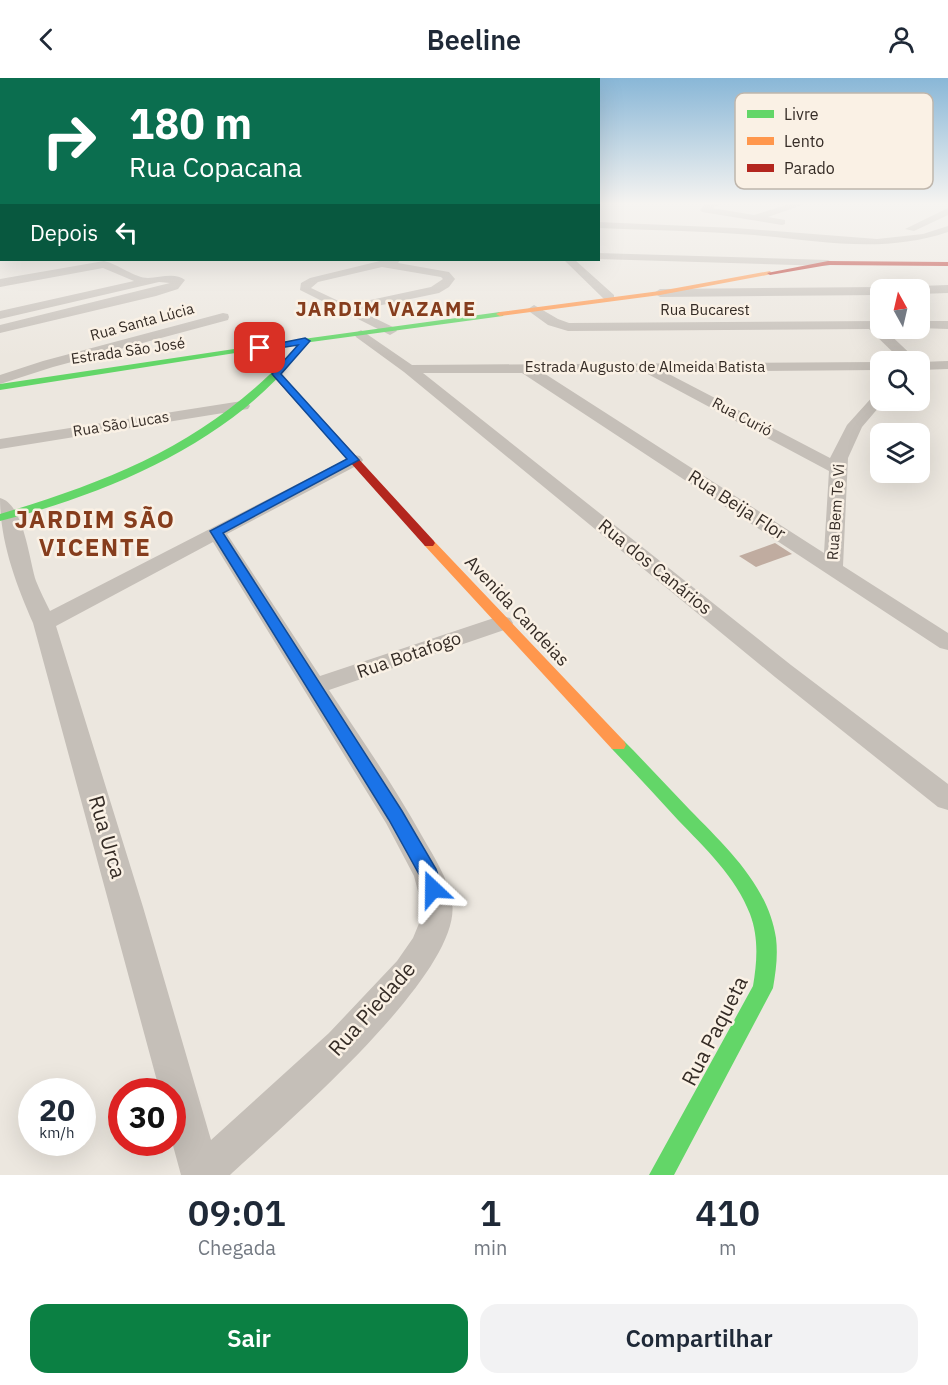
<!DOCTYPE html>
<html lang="pt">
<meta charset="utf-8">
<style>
:root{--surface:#fff;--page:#f2f2f3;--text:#1f2937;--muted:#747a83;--accent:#0b8043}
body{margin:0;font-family:"IBM Plex Sans",sans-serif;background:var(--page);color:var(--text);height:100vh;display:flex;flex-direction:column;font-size:22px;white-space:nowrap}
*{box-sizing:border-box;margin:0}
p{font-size:20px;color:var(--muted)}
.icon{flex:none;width:33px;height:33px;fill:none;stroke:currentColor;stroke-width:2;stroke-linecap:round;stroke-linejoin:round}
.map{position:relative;height:1097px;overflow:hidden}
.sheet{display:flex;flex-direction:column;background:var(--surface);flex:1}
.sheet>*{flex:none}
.banner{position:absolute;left:0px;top:0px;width:600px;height:183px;box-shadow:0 6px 24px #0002;background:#0b6e4f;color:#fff;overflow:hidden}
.needle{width:39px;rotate:352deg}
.fabs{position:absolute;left:870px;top:201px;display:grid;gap:12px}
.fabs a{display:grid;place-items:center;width:60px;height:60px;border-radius:12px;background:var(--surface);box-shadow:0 6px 24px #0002;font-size:30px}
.speed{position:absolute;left:18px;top:1000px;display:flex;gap:12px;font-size:30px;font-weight:700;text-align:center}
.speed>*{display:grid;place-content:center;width:78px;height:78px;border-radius:50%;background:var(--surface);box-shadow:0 6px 24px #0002;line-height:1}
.speed small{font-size:15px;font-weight:400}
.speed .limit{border:9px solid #d22;background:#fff;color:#111}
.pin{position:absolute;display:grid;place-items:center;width:51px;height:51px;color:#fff;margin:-26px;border-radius:12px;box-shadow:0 3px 9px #0006}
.me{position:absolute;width:66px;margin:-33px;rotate:337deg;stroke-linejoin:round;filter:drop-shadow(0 0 4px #0008)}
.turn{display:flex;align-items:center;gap:21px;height:126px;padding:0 30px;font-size:27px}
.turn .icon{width:78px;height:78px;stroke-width:2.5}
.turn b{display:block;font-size:42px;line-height:51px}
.then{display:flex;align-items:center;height:57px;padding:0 30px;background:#0003;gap:12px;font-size:22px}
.eta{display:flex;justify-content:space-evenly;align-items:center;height:102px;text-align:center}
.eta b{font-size:36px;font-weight:600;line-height:42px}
.button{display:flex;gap:12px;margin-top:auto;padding:12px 30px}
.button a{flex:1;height:69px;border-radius:18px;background:var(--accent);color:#fff;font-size:24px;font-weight:600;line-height:69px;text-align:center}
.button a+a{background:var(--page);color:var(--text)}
header{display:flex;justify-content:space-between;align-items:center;height:78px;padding:0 30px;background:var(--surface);font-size:27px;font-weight:600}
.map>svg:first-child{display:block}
.building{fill:#c0aca0}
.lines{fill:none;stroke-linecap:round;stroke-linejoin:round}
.street{fill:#c5bfb8;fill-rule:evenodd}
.fast{fill:#63d668;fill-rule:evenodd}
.slow{fill:#ff974d;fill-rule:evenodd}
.jam{fill:#b3261e;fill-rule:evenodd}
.route{fill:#1a73e8;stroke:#114b97;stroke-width:1.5}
.labels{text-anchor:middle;stroke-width:5;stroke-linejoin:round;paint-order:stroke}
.far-street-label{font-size:15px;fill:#352c26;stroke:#faf1e5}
.street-label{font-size:18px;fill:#352c26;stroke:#faf1e5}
.far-district-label{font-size:20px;font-weight:bold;letter-spacing:1.5px;fill:#863d1d;stroke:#faf1e5}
.near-street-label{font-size:21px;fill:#352c26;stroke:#faf1e5}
.district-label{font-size:24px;font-weight:bold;letter-spacing:1.5px;fill:#863d1d;stroke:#faf1e5}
.key{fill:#faf1e5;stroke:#bfb6ac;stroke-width:1.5}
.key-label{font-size:16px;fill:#352c26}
</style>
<header><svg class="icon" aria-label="back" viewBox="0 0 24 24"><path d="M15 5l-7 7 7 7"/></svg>Beeline<svg class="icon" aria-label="person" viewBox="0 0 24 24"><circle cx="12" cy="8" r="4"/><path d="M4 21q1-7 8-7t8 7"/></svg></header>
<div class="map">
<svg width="948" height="1097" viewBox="0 0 948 1097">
<rect width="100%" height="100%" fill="#ece7df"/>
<path class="building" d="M 775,465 L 792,476 L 756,489 L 739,478 Z"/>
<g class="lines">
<path class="street" d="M 709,125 L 723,125 L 712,130 L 754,137 L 793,125 L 808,125 L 768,139 L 785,142 L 785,146 L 782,147 L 702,134 L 700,132 L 704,127 Z
M 948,130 L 948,137 L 914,153 L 905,151 Z
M 0,136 L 2,136 L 2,143 L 0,142 Z
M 598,144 L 735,150 L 877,161 L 923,156 L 948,148 L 948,154 C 883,176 820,163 754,157 C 702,153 650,152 598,150 Z
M 0,153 L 2,153 L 0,160 Z
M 598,175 L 828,182 L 834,185 L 828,188 L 598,181 Z
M 384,182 L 400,182 L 398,185 L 449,194 L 455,201 L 449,209 L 439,215 L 358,232 L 395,250 L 397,253 L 390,257 L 300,212 L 301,205 L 310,200 ZM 382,189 L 441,199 L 443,201 L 431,209 L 347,227 L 311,210 L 318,204 Z
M 564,182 L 575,182 L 614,217 L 614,223 L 606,223 Z
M 104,183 C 118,186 135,200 148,200 C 160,200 175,194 185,202 L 178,211 L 156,218 L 0,255 L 0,247 L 170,205 L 159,204 L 0,241 L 0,233 L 134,203 L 103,190 L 0,209 L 0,201 Z
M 948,207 L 948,215 L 920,216 L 920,212 L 914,212 L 920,208 Z
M 880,209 L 885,212 L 880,212 L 880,217 L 660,219 L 654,215 L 660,211 Z
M 534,227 L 558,241 L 569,245 L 880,243 L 880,250 L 883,250 L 919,284 L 903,284 L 869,251 L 568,253 L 548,247 L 530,234 L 528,231 Z
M 223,235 L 228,236 L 229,239 L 228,242 L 53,289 L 0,306 L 0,297 L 43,283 Z
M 920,243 L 948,243 L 948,251 L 918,250 Z
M 361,252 L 412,287 L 880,284 L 880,292 L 665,294 L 830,380 L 847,347 L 875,316 L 880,315 L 880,322 L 885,322 L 862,349 L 848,380 L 843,488 L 948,555 L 948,572 L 940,570 L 522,295 L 423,295 L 791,587 L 948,706 L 948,732 L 938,729 L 775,599 L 404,294 L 356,259 L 354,256 ZM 542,294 L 644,294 L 829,393 L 824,475 Z
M 948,283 L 948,291 L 920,292 L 920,284 Z
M 242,323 L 248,325 L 250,328 L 248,331 L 0,371 L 0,361 Z
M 354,377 L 360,378 L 363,382 L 360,386 L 227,456 L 320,598 L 494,540 L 502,538 L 510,540 L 513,545 L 510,550 L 329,612 C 361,660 394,708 422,758 C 434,779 448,800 452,824 C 464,895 281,1049 230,1097 L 181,1097 L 172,1064 L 172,1014 L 160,1014 L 33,545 C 16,506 0,464 0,420 C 24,426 29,482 36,503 C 40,513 45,523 50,533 ZM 213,464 L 386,745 L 414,798 L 421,825 L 420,843 L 413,860 L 397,883 L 329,955 L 211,1062 L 143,829 L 56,548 Z"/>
<path class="fast" d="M 500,234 L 504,236 L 503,238 L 274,269 L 0,312 L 0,306 L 274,265 Z
M 287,279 L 294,281 C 226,366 104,417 0,443 L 0,436 C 111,403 206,365 287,279 Z
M 618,661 L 624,663 L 633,672 C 652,692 671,712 690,732 C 725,768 768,807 776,860 C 778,877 776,893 773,910 L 674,1097 L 649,1097 L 753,908 C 757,884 759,860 750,836 C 736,799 705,770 678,742 C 656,718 634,694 612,671 L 610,667 L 612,663 Z"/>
<path class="slow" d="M 770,193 L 772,196 L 660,217 L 500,238 L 496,236 L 500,234 L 660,213 Z
M 429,461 L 433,462 L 624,663 L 626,667 L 624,671 L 612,671 L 425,468 L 423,465 Z"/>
<path class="jam" d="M 828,183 L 948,184 L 948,188 L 828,187 L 770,197 L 767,195 Z
M 273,294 L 279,294 L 433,462 L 435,465 L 433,468 L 425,468 L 273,298 Z"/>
</g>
<linearGradient id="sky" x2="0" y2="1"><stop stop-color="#89b7d7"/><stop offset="0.45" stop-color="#f6f4f1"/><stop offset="1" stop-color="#f6f4f1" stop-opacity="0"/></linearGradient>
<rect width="948" height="279" fill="url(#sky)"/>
<path class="route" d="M 305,260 L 310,263 L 281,296 L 359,382 L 223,455 L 402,733 L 436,791 L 443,811 L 440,816 L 433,819 L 427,816 L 420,798 L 389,742 L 210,453 L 347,381 L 272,296 L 298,267 L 260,273 L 256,270 Z"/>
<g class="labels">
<g class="far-street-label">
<text x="705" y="237">Rua Bucarest</text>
<text transform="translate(142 244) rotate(-15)" y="5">Rua Santa Lúcia</text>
<text transform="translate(128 273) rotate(-8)" y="5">Estrada São José</text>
<text x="645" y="294">Estrada Augusto de Almeida Batista</text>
<text transform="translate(742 339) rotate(28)" y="5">Rua Curió</text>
<text transform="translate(121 346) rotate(-9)" y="5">Rua São Lucas</text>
<text transform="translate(836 434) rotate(-86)" y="5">Rua Bem Te Vi</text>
</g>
<g class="street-label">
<text transform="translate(737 427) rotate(33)" y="6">Rua Beija Flor</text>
<text transform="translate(655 489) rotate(39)" y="6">Rua dos Canários</text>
<text transform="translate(517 533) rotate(47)" y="6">Avenida Candeias</text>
<text transform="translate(409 577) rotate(-19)" y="6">Rua Botafogo</text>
</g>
<g class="far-district-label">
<text x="386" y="238">JARDIM VAZAME</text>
</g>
<g class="near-street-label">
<text transform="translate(107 759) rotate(74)" y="7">Rua Urca</text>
<text transform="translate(372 931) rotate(-48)" y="7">Rua Piedade</text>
<text transform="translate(715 953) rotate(-63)" y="7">Rua Paqueta</text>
</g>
<g class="district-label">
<text x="95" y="450">JARDIM SÃO<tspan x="95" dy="28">VICENTE</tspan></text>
</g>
</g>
<rect x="735" y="15" width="198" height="96" rx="9" class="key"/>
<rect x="747" y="32" width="27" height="8" fill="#63d668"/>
<rect x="747" y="59" width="27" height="8" fill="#ff974d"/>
<rect x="747" y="86" width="27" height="8" fill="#b3261e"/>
<g class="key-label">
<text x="784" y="42">Livre</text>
<text x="784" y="69">Lento</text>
<text x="784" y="96">Parado</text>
</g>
</svg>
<div class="fabs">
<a><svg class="needle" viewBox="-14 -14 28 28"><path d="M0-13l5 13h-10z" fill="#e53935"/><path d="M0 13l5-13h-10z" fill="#747a83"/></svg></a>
<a><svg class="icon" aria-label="search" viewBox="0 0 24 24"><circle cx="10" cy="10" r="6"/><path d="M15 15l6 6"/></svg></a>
<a><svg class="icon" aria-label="layers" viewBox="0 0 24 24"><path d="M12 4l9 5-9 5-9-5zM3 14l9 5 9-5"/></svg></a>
</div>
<div class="speed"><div>20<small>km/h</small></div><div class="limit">30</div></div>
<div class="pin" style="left:260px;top:270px;background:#d93025"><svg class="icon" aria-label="arrive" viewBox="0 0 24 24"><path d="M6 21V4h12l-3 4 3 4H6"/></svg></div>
<svg class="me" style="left:433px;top:811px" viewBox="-20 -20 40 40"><path d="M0-17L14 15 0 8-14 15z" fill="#1a73e8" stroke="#fff" stroke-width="4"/></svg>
<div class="banner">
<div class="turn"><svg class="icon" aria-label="right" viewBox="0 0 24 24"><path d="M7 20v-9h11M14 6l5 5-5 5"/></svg><div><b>180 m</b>Rua Copacana</div></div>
<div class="then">Depois<svg class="icon" aria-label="left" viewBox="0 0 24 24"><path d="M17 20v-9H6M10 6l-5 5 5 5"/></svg></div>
</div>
</div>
<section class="sheet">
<div class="eta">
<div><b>09:01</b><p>Chegada</p></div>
<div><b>1</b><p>min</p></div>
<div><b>410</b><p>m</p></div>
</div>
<div class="button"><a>Sair</a><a>Compartilhar</a></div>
</section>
